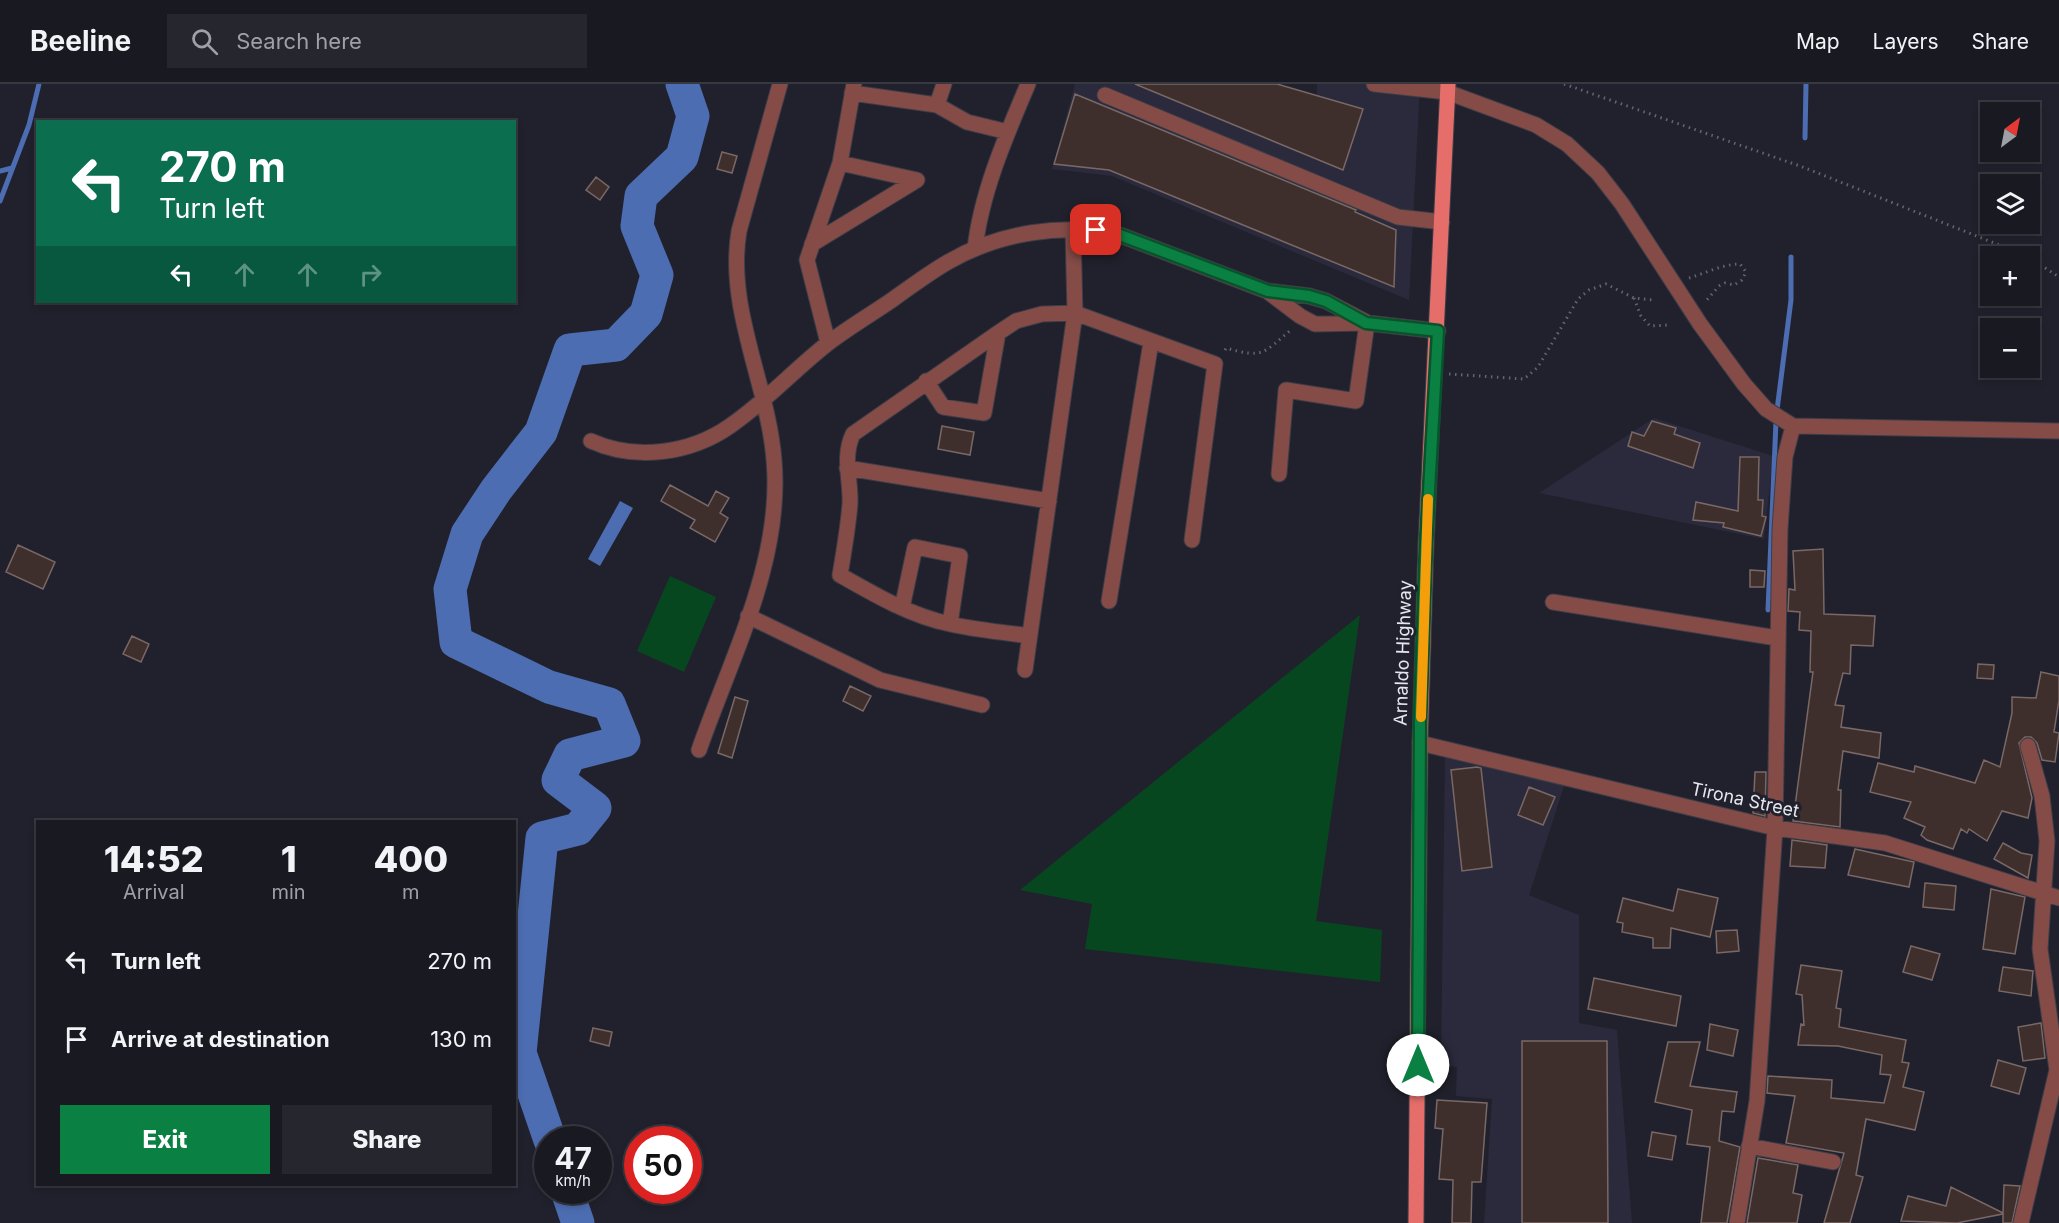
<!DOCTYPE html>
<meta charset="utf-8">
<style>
:root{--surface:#191922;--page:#26262f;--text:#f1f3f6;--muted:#9fa0a5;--line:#373840;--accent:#0b8043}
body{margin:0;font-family:Inter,sans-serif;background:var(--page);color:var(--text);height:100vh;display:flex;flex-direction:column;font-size:22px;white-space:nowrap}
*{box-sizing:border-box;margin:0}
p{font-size:20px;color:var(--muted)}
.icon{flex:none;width:33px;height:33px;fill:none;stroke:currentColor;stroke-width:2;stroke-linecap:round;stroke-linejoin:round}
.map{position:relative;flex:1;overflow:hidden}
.panel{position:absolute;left:36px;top:736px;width:480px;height:366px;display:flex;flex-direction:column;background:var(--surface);border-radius:0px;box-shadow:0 3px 9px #0003,0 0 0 2px var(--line)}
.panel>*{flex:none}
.guide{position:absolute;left:36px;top:36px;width:480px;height:183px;border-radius:0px;box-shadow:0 3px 9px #0003,0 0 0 2px var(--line);background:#0b6e4f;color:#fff;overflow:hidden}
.needle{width:39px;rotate:32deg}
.controls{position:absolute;left:1980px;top:18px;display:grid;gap:12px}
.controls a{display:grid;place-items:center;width:60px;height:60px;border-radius:0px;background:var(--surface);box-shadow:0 3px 9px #0003,0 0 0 2px var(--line);font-size:30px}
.speed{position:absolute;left:534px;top:1042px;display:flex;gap:12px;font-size:30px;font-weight:700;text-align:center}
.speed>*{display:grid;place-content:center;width:78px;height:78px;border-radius:50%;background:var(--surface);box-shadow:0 3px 9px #0003,0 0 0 2px var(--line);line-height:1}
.speed small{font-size:15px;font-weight:400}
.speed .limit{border:9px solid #d22;background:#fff;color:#111}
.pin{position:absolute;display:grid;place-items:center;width:51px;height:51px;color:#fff;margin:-26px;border-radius:12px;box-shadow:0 3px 9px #0006}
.me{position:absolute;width:66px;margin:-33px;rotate:0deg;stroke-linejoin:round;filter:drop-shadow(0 0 4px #0008)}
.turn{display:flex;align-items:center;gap:21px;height:126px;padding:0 24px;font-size:27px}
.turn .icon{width:78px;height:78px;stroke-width:2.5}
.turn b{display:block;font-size:42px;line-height:51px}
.lanes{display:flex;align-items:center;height:57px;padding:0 24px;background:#0003;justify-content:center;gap:30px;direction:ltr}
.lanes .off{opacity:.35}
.eta{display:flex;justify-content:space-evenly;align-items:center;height:102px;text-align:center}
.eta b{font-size:36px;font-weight:800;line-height:42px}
.action{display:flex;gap:12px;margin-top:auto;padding:12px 24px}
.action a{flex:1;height:69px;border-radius:0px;background:var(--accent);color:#fff;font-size:24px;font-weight:800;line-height:69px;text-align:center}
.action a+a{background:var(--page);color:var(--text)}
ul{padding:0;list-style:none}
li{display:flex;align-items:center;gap:18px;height:78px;padding:0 24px}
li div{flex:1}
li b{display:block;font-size:22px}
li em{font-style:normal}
header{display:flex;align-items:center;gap:36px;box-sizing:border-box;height:84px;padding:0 30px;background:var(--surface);border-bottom:2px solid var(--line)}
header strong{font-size:28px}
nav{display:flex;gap:33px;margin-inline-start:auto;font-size:21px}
.search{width:420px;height:54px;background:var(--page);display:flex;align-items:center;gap:15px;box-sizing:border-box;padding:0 21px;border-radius:0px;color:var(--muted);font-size:22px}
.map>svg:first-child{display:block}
.built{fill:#2a2a3c}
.green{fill:#074720}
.water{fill:#4d6db2}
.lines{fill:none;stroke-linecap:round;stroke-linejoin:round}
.stream{stroke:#4d6db2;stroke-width:5}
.river{stroke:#4d6db2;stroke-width:33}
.building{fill:#3e2f2d;stroke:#796866;stroke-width:1.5}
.minor-casing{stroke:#3c3d48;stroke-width:17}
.major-casing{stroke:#3c3d48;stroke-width:17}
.path{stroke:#656570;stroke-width:3;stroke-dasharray:1.5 4.5;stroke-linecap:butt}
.minor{stroke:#844b47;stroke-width:15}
.major{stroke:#e56e6a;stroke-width:15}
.route-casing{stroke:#07532c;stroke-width:15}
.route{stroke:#0b8043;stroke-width:10}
.slow{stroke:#f59e0b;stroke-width:10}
.labels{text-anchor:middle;stroke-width:6;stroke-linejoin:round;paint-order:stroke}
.street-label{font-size:18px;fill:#e5e6ee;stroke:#21212d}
</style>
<header>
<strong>Beeline</strong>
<div class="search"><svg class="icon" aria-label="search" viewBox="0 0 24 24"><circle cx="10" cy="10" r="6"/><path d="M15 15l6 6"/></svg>Search here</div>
<nav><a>Map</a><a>Layers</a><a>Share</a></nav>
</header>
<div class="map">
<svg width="2059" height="1139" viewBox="0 0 2059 1139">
<rect width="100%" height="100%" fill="#21212d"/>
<path class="built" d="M 1075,0 L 1274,0 L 1317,12 L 1317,0 L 1420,0 L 1409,216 L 1112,92 L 1052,85 Z
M 1654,334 L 1773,372 L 1764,455 L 1539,409 Z
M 1445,670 L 1564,702 L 1529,811 L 1579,831 L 1579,939 L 1617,946 L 1632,1139 L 1484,1139 L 1492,1015 L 1456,1012 L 1457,983 L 1441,981 Z"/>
<path class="green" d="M 670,492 L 716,513 L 684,588 L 637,567 Z
M 1360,531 L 1316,837 L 1382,846 L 1380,898 L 1085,865 L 1092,820 L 1020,806 Z"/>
<path class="water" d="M 620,417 L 633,424 L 600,482 L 588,475 Z"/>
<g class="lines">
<path class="stream" d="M 1805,54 L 1806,0
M 0,87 L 12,84
M 0,117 L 29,41 L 39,0
M 1777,326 L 1791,216 L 1791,173
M 1768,526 L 1776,337"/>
<path class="river" d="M 550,1056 L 520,969 L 542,754 L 578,745 L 595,724 L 558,696 L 570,671 L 624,657 L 609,620 L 549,603 L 456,558 L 450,505 L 467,450 L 496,406 L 541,348 L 570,266 L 616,261 L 646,230 L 657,191 L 637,142 L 641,112 L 682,73 L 693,32 L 682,0
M 567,1107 L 578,1139"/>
</g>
<path class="building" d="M 1135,0 L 1277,0 L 1363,25 L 1343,86 Z
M 1075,10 L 1356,126 L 1355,128 L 1396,146 L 1394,203 L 1109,86 L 1054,80 Z
M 722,68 L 737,72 L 732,89 L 717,85 Z
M 596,93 L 609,103 L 600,116 L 586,106 Z
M 1652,337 L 1676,344 L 1674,350 L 1700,359 L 1693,384 L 1628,362 L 1632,348 L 1644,352 Z
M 942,342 L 974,348 L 970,371 L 938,365 Z
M 1740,373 L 1759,373 L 1758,416 L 1763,416 L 1762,432 L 1766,433 L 1761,452 L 1723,443 L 1724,439 L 1693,436 L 1696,418 L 1738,427 Z
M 670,401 L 708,422 L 716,407 L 729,414 L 720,429 L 728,434 L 715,458 L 690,444 L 695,436 L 661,417 Z
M 18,461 L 55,478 L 43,505 L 6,488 Z
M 1823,465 L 1824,530 L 1875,532 L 1873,562 L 1851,561 L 1850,590 L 1843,589 L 1835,621 L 1844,622 L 1841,643 L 1881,649 L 1879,674 L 1843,667 L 1838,706 L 1841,706 L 1840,743 L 1793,737 L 1813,588 L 1810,588 L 1811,547 L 1799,546 L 1800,528 L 1788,527 L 1789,505 L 1795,506 L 1793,467 Z
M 1750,486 L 1765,487 L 1764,503 L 1750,503 Z
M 132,552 L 149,560 L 141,578 L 123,570 Z
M 1978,580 L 1994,581 L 1993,595 L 1977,594 Z
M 2041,588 L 2059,592 L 2059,616 L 2054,648 L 2059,649 L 2055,678 L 2042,676 L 2037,659 L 2031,653 L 2025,653 L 2019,659 L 2032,714 L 2028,734 L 2002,727 L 1987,757 L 1969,745 L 1967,749 L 1961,745 L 1953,765 L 1927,756 L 1921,751 L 1925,743 L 1904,734 L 1911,718 L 1870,708 L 1878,679 L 1914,688 L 1915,682 L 1975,699 L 1984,676 L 2000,683 L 2012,629 L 2012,613 L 2036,614 Z
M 850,602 L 871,612 L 863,627 L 843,617 Z
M 735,613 L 748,617 L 732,674 L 718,669 Z
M 1477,683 L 1481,684 L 1492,783 L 1462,787 L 1451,686 Z
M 1755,688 L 1766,688 L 1765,732 L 1753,729 Z
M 1529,703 L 1555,713 L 1543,741 L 1518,731 Z
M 1792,756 L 1827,761 L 1825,784 L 1790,782 Z
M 2003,759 L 2021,769 L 2032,771 L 2028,794 L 1994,775 Z
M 1855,765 L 1914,778 L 1909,803 L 1848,791 Z
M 1925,799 L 1956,802 L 1954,826 L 1923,823 Z
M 1678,805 L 1718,814 L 1710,853 L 1671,844 L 1670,864 L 1653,864 L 1653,854 L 1622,848 L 1623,839 L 1617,838 L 1623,814 L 1673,827 Z
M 1991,805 L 2025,813 L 2015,870 L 1983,865 Z
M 1737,846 L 1739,867 L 1717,869 L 1716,847 Z
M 1911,862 L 1940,870 L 1932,896 L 1903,888 Z
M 1801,881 L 1842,887 L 1836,924 L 1841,925 L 1839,943 L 1906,956 L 1902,978 L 1909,979 L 1903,1003 L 1924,1008 L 1915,1046 L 1866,1035 L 1856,1091 L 1863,1093 L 1850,1139 L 1824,1139 L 1844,1069 L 1786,1059 L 1795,1012 L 1767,1009 L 1768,992 L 1832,996 L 1831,1014 L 1884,1019 L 1891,991 L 1880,990 L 1882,971 L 1838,962 L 1798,961 L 1801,940 L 1804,941 L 1802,911 L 1796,910 Z
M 2003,883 L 2033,887 L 2031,912 L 1999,907 Z
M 1594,894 L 1681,912 L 1676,942 L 1588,925 Z
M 2041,939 L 2045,974 L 2023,977 L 2018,943 Z
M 1710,940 L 1738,946 L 1733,972 L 1707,966 Z
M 593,944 L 612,948 L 609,962 L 590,957 Z
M 1522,957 L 1607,957 L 1608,1139 L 1522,1139 Z
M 1668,958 L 1700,958 L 1690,1002 L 1737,1008 L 1734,1028 L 1722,1027 L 1719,1057 L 1740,1063 L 1727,1139 L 1701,1139 L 1710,1063 L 1687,1060 L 1692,1026 L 1655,1018 Z
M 1998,976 L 2026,984 L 2019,1010 L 1991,1002 Z
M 1437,1016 L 1487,1019 L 1481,1098 L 1472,1098 L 1471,1139 L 1452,1139 L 1453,1096 L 1439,1095 L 1443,1045 L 1435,1044 Z
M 1652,1048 L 1676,1052 L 1672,1076 L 1648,1072 Z
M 1758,1074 L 1798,1081 L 1793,1109 L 1802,1111 L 1797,1139 L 1747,1139 Z
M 2004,1101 L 2020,1102 L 2012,1139 L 2003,1139 L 2003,1130 L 1957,1139 L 1901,1137 L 1908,1112 L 1946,1122 L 1951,1103 L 2003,1129 Z"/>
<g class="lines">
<defs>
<path id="minor" d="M 1374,0 L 1447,8 L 1536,41 L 1567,60 L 1598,89 L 1622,120 L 1700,240 L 1744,300 L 1766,325 L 1793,342 L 2059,347
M 852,9 L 937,21 L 967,38 L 1008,48
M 1105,11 L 1398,133 L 1442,138
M 937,21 L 944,0
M 840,79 L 917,96
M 812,160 L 917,96
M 975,165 C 981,109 1006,52 1028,0
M 1267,207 L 1309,212 L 1326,217 L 1366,238
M 828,259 L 807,176 L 840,79 L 854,0
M 926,297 L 943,323 L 984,329 L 998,249
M 591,357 C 635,377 690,370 730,342 C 765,318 794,286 827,260 C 848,244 870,231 892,216 C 910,203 929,189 948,178 C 1000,148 1062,139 1120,151 L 1267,207 L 1300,232 L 1315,240 L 1367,239 L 1438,247
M 847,384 L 1049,417
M 1279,390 L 1286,306 L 1356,317 L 1367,239
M 1109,517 L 1151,258
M 1553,518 L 1777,554
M 902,524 L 915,463 L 960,472 L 950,540
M 748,532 L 880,596 L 982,621
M 1029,552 C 1003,548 976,546 950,540 C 911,532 875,511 840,491 C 844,467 848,444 850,420 C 851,396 842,373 853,350 L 998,249 L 1016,237 L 1042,230 L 1075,229 L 1215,280 L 1192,456
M 1025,586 L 1075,229 L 1073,146
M 1420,659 L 1775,744 L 1885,759 L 2059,814
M 699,666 C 731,574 783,476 774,376 C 768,300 726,225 739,147 L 780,0
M 1749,1062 L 1833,1078
M 1737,1139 L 1757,1017 L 1775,744 L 1780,445 L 1785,373 L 1793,342
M 2021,1139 L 2057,986 L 2040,865 L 2047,757 L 2042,712 L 2028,662"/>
<path id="major" d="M 1416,1139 L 1420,659 L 1426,460 L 1448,0"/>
</defs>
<use href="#minor" class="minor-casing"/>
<use href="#major" class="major-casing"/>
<path class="path" d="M 1564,0 L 1800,82 L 2027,172
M 2030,174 L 2059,193
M 1689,194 C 1706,189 1723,180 1740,180 L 1746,188 L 1742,196 L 1734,201 L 1725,199 L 1719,202 L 1705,218
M 1634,214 L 1641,232 L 1650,242 L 1669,241
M 1225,266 L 1226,264 C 1264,275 1263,269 1292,245
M 1449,290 L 1524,295 L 1538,283 L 1578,215 L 1589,206 L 1606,200 L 1634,214 L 1653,216"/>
<use href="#minor" class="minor"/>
<use href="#major" class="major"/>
</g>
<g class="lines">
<defs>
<path id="route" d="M 1096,146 L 1120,151 L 1268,207 L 1309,212 L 1326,217 L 1366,239 L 1438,247 L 1426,460 L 1420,637 L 1418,981"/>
</defs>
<use href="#route" class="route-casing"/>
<use href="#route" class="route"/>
<path class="slow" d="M 1421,633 L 1428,415"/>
</g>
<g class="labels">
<g class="street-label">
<text transform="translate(1403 569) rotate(-88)" y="6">Arnaldo Highway</text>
<text transform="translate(1745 716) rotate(12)" y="6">Tirona Street</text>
</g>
</g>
</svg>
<div class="controls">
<a><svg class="needle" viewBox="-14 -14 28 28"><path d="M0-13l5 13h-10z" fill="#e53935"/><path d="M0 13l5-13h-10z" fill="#9fa0a5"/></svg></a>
<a><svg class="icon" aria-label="layers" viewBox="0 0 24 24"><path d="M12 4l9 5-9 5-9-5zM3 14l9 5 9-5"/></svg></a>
<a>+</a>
<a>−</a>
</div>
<div class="speed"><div>47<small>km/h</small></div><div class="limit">50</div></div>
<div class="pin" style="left:1096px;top:146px;background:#d93025"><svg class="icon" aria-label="arrive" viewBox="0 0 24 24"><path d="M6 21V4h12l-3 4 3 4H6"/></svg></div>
<svg class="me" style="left:1418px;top:981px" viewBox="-20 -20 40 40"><circle r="19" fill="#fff"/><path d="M0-13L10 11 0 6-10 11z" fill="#0b8043"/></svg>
<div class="guide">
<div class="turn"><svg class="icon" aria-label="left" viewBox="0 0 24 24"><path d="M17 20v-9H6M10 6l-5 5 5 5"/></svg><div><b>270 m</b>Turn left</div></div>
<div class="lanes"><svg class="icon" aria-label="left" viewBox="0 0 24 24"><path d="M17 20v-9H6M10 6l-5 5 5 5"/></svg><svg class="icon off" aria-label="ahead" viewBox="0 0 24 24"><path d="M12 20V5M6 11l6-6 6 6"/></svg><svg class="icon off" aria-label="ahead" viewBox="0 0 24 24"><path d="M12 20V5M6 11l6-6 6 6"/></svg><svg class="icon off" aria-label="right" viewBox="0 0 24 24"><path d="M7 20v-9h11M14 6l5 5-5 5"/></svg></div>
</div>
<section class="panel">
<div class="eta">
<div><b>14:52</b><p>Arrival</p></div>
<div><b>1</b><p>min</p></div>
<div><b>400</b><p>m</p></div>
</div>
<ul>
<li><svg class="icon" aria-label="left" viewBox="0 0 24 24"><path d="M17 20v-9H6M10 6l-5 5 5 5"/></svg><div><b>Turn left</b></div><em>270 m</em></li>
<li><svg class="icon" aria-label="arrive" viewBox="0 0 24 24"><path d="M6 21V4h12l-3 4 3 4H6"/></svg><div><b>Arrive at destination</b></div><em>130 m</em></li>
</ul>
<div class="action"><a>Exit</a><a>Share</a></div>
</section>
</div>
